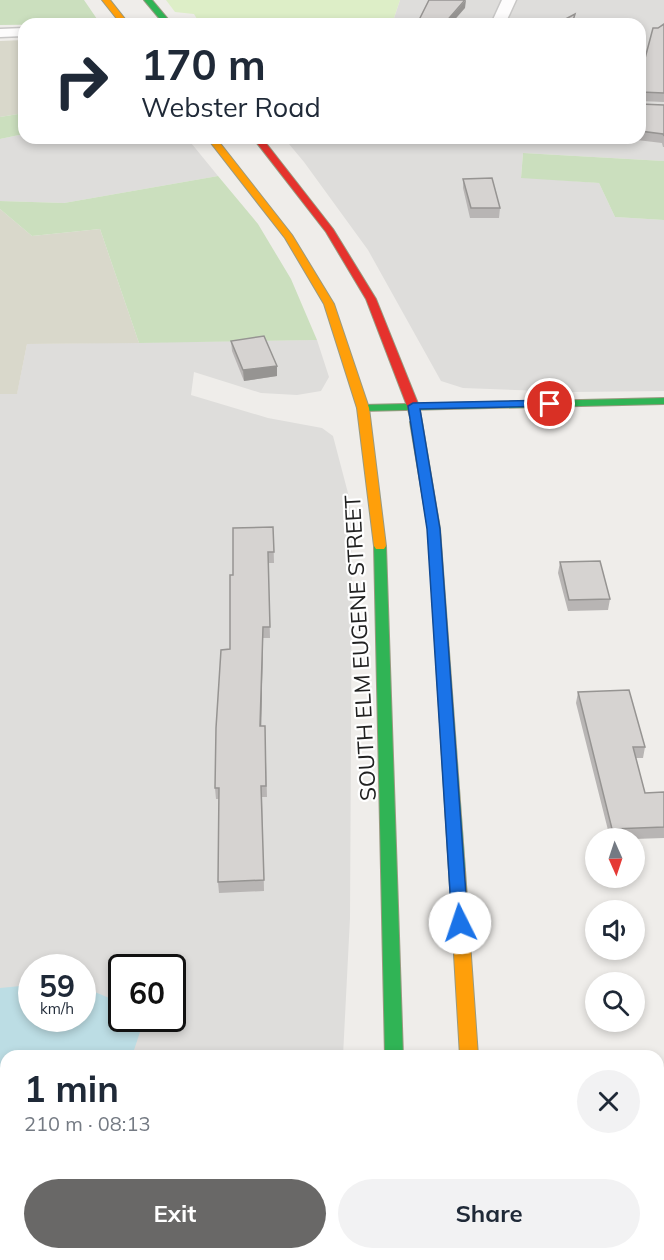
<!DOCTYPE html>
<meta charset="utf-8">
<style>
:root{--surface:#fff;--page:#f2f2f3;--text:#1f2937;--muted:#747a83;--accent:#696867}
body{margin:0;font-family:Mulish,sans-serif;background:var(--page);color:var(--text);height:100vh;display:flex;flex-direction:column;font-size:22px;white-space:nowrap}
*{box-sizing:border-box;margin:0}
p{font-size:20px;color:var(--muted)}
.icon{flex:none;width:33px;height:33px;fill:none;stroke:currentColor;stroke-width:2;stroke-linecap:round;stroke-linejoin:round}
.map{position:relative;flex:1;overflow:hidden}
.drawer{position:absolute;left:0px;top:1050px;width:664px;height:210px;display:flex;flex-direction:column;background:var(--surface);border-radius:18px 18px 0 0;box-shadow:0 3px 9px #0003}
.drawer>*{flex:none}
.top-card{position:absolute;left:18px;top:18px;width:628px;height:126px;border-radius:18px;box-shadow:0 3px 9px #0003;background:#fff;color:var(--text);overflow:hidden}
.needle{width:39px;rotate:177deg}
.tools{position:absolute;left:585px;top:828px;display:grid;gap:12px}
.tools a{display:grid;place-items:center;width:60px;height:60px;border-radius:50%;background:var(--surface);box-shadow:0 3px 9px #0003;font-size:30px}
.speed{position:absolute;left:18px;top:954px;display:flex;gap:12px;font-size:30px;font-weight:700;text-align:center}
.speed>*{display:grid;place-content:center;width:78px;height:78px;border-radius:50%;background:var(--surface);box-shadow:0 3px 9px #0003;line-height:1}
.speed small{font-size:15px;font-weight:400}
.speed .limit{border:3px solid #111;border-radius:9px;background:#fff;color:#111}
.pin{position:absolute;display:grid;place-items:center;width:51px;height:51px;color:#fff;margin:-26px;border:3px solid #fff;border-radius:50%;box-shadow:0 2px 6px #0007}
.me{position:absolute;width:66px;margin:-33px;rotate:356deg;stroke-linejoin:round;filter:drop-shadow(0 0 4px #0008)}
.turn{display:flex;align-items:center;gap:21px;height:126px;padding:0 24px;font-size:27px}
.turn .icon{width:78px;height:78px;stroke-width:2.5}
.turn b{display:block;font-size:42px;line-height:51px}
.round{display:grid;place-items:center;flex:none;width:63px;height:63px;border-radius:32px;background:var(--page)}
.overview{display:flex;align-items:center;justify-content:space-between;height:102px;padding:0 24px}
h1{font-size:36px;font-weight:700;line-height:45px}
.cta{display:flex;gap:12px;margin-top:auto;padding:12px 24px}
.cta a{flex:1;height:69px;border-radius:36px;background:var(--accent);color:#fff;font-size:24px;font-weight:700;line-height:69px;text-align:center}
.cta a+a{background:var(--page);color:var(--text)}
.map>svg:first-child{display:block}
.residential{fill:#dedddb;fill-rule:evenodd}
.construction{fill:#d9d8cb}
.grass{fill:#ddeec7}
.forest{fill:#cbdfbe}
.water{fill:#bcdde4}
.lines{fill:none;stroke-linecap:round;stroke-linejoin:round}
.street-casing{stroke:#c8c7c6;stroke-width:3}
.fast-casing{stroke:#999a80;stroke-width:2}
.slow-casing{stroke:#999a80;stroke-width:2}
.jam-casing{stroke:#999a80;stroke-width:2}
.street{fill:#fdfcfc;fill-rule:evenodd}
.fast{fill:#30b455;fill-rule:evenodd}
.slow{fill:#ff9f0a;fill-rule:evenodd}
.jam{fill:#e5322d;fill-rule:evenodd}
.wall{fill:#b8b5b4}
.shaded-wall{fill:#969492}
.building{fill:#d6d3d1;stroke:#969492;stroke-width:1.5}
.route{fill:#1a73e8;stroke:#114b97;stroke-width:1.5}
.labels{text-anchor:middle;stroke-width:4.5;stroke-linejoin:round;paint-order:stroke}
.street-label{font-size:22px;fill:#212121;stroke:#fff}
</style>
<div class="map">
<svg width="664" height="1260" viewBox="0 0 664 1260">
<rect width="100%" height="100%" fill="#efedea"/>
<path class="residential" d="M 400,0 L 664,0 L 664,161 L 523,153 L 521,177 L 599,183 L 615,217 L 664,220 L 664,391 L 573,392 L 463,388 L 441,381 L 368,250 L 304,162 L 284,138 L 640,138 L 640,24 L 392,24 Z
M 24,134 L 24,138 L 187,138 L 218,176 L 64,203 L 0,201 L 0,139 Z
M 317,340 L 329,377 L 321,391 L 297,395 L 261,393 L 194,372 L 191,395 L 268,418 L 322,428 L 333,436 L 349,497 L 352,540 L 350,918 L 343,1056 L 6,1056 L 6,1254 L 351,1254 L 352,1260 L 0,1260 L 0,394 L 17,393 L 27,344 ZM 32,968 L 82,968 L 82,1018 L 32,1018 ZM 122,968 L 172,968 L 172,1018 L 122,1018 Z"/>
<path class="construction" d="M 24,40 L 24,113 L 0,117 L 0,41 Z
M 0,209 L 32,236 L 100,229 L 139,343 L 27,344 L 17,394 L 0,394 Z"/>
<path class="grass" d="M 166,0 L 400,0 L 392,24 L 200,24 L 194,14 L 175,12 Z"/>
<path class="forest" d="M 0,0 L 84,0 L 97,19 L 89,24 L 0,25 Z
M 24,113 L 24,134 L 0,139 L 0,117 Z
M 523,153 L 664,161 L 664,220 L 615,217 L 599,183 L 521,178 Z
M 218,176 L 258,224 L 291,279 L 317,340 L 139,343 L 100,229 L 32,236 L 0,209 L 0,201 L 64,203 Z"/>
<path class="water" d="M 31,985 L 32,1018 L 82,1018 L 83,987 L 121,1003 L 122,1018 L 138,1019 L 142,1026 L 133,1053 L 130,1056 L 6,1056 L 6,1117 L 0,1118 L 0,988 Z"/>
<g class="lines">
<defs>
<path id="street" d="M 502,0 L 516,0 L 505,24 L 491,24 Z
M 24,28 L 24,36 L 0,37 L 0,29 Z"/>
<path id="fast" d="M 144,0 L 152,0 L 172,24 L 164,24 Z
M 664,398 L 664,404 L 363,411 L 357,408 L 363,405 Z
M 416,419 L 422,422 L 440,529 L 465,870 L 463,874 L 457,876 L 451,874 L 449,870 L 428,529 L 410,422 Z
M 380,542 L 386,546 L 403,1056 L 385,1056 L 374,546 Z
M 391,1254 L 411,1254 L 412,1260 L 392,1260 Z"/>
<path id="slow" d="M 102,0 L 110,0 L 129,24 L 121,24 Z
M 207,138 L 216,138 L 292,235 L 334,304 L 369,408 L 386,546 L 384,549 L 376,549 L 374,546 L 357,408 L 324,304 L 285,238 Z
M 457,864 L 463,866 L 465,870 L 478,1056 L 460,1056 L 449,870 L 451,866 Z"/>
<path id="jam" d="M 253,138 L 262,138 L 333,229 L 376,299 L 419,406 L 422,422 L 420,424 L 412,424 L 407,406 L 366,299 L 326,232 Z
M 475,1254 L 495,1254 L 495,1260 L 475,1260 Z"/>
</defs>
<use href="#street" class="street-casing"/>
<use href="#fast" class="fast-casing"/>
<use href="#slow" class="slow-casing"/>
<use href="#jam" class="jam-casing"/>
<use href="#street" class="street"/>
<use href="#fast" class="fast"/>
<use href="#slow" class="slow"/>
<use href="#jam" class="jam"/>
</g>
<path class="wall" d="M 664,24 L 664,102 L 640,101 L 640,66 L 643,66 L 658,28 Z
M 640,104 L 664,105 L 664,147 L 663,147 L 662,143 L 637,140 L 637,138 L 640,138 Z
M 463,179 L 500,208 L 499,218 L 470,218 L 463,188 Z
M 231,341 L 277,376 L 244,381 L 232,351 Z
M 273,527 L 274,563 L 268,563 L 270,638 L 263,638 L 261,726 L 265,726 L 267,797 L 262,797 L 264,891 L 219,893 L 218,882 L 219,799 L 216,799 L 215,788 L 230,649 L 233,575 Z
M 560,562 L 610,599 L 608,610 L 568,611 L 558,573 Z
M 578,692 L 645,747 L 643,758 L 636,758 L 645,793 L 664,792 L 664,838 L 634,839 L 610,838 L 576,703 Z
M 191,1254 L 216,1254 L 192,1255 Z"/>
<path class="shaded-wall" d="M 466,0 L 465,8 L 451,24 L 444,24 Z
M 277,366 L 277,376 L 244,381 L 243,370 Z
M 263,627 L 263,638 L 261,738 L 260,726 Z"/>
<path class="building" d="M 429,0 L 465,0 L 444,24 L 417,24 Z
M 575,14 L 572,24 L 556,24 Z
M 664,24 L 664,93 L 641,92 L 640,93 L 640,66 L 643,66 L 653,28 L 658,28 Z
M 640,104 L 664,105 L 664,136 L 663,134 L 640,131 Z
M 492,178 L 500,208 L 471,208 L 463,179 Z
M 264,336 L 277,366 L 243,370 L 231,341 Z
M 273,527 L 274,552 L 268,552 L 270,627 L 263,627 L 260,726 L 265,726 L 266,786 L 261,786 L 264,880 L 218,882 L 219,788 L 215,788 L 216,728 L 221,650 L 230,649 L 230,575 L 233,575 L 233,528 Z
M 600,561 L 610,599 L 569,600 L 560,562 Z
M 629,690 L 645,747 L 633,747 L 645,793 L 664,792 L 664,827 L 612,829 L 578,692 Z"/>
<path class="route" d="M 550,400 L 556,404 L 554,406 L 420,409 L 440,529 L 468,923 L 466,928 L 460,930 L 454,928 L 452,923 L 427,529 L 408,406 L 413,403 Z"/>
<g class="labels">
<g class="street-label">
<text transform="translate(360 648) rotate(-93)" y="8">SOUTH ELM EUGENE STREET</text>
</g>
</g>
</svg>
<div class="tools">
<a><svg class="needle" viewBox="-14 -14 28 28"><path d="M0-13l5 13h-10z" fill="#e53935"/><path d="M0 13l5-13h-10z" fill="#747a83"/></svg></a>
<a><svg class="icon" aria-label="sound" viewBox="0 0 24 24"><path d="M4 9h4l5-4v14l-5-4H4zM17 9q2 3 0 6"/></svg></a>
<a><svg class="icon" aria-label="search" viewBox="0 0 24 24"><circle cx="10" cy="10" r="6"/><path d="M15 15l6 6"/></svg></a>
</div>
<div class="speed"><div>59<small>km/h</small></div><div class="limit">60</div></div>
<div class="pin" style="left:550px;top:404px;background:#d93025"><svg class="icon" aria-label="arrive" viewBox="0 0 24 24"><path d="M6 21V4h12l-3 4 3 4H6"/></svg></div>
<svg class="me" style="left:460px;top:923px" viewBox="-20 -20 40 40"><circle r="19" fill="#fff"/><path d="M0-13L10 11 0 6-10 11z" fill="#1a73e8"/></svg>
<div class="top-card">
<div class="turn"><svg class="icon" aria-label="right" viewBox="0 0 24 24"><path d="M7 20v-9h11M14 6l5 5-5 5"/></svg><div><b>170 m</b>Webster Road</div></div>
</div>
<section class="drawer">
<div class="overview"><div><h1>1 min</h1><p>210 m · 08:13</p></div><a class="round"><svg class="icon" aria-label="close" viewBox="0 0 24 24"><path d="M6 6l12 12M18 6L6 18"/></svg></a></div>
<div class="cta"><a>Exit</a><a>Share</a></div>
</section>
</div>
